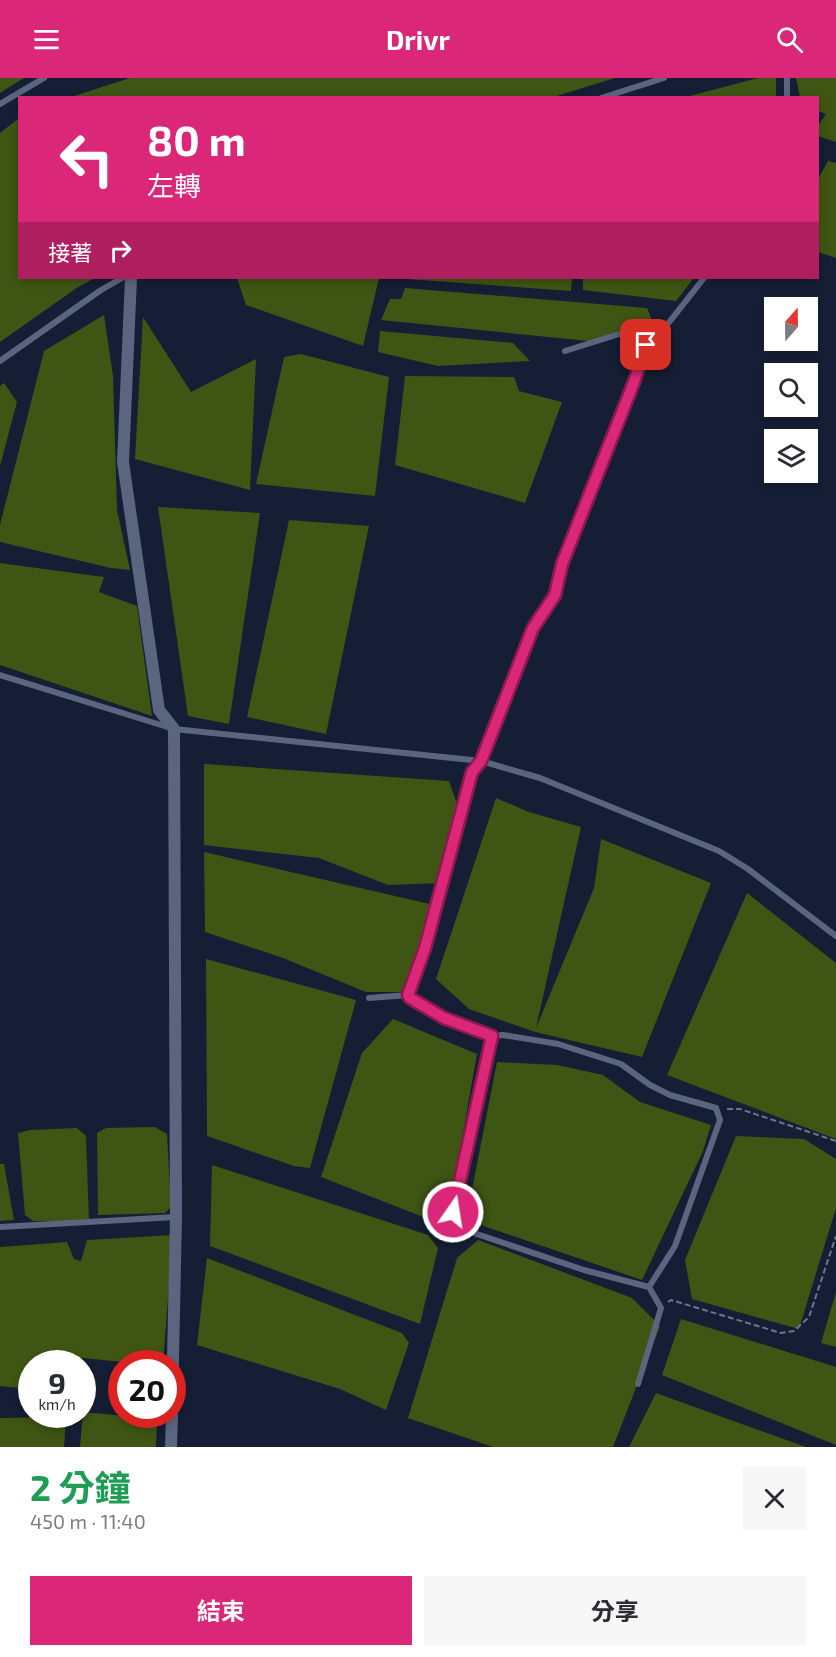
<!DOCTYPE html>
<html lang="zh-TW">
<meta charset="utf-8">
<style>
:root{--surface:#fff;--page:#f7f7f7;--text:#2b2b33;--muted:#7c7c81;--accent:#db2777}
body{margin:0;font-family:"Exo 2","Noto Sans TC",sans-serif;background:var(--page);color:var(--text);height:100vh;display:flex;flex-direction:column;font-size:22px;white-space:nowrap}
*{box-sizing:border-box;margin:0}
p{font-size:20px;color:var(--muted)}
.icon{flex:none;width:33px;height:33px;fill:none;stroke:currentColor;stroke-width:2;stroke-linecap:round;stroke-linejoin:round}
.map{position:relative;height:1369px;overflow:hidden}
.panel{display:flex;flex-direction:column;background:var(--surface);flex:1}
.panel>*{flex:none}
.banner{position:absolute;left:18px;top:18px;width:801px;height:183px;border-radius:0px;box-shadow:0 3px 9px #0003;background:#db2777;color:#fff;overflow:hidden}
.needle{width:39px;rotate:20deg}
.fabs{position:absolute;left:764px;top:219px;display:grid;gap:12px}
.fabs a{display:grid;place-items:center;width:54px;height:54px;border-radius:0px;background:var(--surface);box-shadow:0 3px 9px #0003;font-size:30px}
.speed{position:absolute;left:18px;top:1272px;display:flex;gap:12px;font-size:30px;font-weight:700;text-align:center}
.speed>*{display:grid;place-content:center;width:78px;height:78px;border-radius:50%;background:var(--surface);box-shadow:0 3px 9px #0003;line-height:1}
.speed small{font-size:15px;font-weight:400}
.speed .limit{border:9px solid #d22;background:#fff;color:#111}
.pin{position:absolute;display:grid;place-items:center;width:51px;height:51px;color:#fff;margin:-26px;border-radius:12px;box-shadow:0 3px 9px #0006}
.me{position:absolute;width:66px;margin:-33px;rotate:13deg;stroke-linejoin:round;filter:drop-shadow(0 0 4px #0008)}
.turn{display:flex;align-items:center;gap:21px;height:126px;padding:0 30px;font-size:27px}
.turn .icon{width:78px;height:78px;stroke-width:2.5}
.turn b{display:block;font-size:42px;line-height:51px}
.then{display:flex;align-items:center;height:57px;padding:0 30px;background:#0003;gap:12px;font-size:22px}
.round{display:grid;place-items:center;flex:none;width:63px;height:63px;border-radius:0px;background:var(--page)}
.summary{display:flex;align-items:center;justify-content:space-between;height:102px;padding:0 30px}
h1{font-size:36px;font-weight:700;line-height:45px;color:#1e9e55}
.action{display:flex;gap:12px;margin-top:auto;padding:12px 30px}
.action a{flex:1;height:69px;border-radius:0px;background:var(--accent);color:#fff;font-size:24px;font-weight:700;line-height:69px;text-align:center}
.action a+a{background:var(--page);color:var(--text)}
header{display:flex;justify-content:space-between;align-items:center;height:78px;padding:0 30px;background:var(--accent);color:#fff;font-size:27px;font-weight:700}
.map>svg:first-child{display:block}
.water{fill:#3f5513}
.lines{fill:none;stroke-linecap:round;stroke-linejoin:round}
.path{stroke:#6d7588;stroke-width:2;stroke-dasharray:6 3;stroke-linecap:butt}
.service{stroke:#5a6680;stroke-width:6}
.minor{stroke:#5a6680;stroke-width:12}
.route-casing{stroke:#8e194d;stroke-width:15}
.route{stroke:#db2777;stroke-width:10}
</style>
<header><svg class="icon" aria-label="menu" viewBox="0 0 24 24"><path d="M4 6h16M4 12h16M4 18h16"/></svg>Drivr<svg class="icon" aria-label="search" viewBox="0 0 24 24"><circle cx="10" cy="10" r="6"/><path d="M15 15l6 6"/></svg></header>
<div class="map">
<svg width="836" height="1369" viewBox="0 0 836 1369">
<rect width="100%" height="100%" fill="#151e34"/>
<path class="water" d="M 0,0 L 24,0 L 0,15 Z
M 130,0 L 615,0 L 550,20 L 71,19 Z
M 758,0 L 776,0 L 776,19 L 686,19 Z
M 796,0 L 836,0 L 836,64 L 818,58 L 818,48 L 826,36 L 818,33 L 818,20 L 800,19 Z
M 19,40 L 20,200 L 95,200 L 78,209 L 0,264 L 0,55 Z
M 828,83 L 836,85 L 836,180 L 818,174 L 818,101 Z
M 237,200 L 379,200 L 363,268 L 246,227 Z
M 393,200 L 572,200 L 571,213 Z
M 583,200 L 694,200 L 676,223 L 583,212 Z
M 405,210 L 647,230 L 653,244 L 588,263 L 381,242 L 390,221 L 401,221 Z
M 104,237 L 113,298 L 117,432 L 130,492 L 111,490 L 0,464 L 0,447 L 44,273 Z
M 143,239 L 191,314 L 256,281 L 250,412 L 135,381 Z
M 380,253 L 513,265 L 530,283 L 438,288 L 378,274 Z
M 301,276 L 389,299 L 375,418 L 256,406 L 284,279 Z
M 405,298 L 514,299 L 519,313 L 562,324 L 525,425 L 395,387 Z
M 4,305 L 17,324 L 0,388 L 0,308 Z
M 158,429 L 260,435 L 229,646 L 188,638 Z
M 289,442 L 369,448 L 326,656 L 247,639 Z
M 0,485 L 104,499 L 99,514 L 137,528 L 152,638 L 0,587 Z
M 204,686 L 449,703 L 457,726 L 442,805 L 388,807 L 319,780 L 204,767 Z
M 496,720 L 529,734 L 581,749 L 536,950 L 594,810 L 601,761 L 711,805 L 642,979 L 535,954 L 469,931 L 436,901 Z
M 204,774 L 434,827 L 411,914 L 366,914 L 283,880 L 205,854 Z
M 747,815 L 836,885 L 836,1061 L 667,997 Z
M 206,881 L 356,922 L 310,1090 L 294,1088 L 207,1058 Z
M 393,941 L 477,976 L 448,1140 L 441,1146 L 321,1099 L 362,975 Z
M 497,984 L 557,987 L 603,997 L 640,1024 L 711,1047 L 703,1073 L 642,1202 L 466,1142 Z
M 155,1049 L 167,1056 L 171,1129 L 165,1135 L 98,1137 L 97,1055 L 106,1050 Z
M 77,1050 L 86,1058 L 89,1143 L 33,1143 L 25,1137 L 18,1055 L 30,1052 Z
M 736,1058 L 804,1061 L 836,1081 L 836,1130 L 799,1251 L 692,1221 L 685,1182 Z
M 4,1086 L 14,1142 L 0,1143 L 0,1086 Z
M 212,1087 L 428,1157 L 438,1170 L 420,1246 L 210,1168 Z
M 173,1157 L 163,1285 L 133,1285 L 73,1279 L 72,1285 L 32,1286 L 31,1311 L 0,1308 L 0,1169 L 67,1164 L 74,1181 L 81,1183 L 87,1162 Z
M 478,1162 L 632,1220 L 660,1248 L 613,1369 L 493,1369 L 408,1340 L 457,1180 Z
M 207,1180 L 402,1255 L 409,1265 L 386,1332 L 340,1311 L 197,1267 Z
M 836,1214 L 836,1269 L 821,1265 Z
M 681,1241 L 836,1289 L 836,1367 L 662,1297 Z
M 656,1315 L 806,1369 L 629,1369 Z
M 83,1334 L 157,1341 L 156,1369 L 80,1369 Z
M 66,1339 L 64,1369 L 0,1369 L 0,1340 Z"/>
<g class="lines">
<path class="path" d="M 727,1031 L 740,1031 L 836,1063
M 668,1224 L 671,1222 L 781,1255 L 794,1253 L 809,1239 L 836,1158"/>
<path class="service" d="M 601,20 L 664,0
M 787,20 L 787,0
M 0,26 L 44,0
M 565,273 L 632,252 L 667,247 L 704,200
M 0,283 L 101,212 L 122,200
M 0,597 L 174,651 L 481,683 L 540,700 L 719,773 L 748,791 L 836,858
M 369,920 L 408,917
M 493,958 L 453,1134 L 453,1148 L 584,1192 L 649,1209
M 0,1149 L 175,1139
M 638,1306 L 661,1230 L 649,1209 L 675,1168 L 720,1042 L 716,1030 L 670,1017 L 650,1007 L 621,986 L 558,966 L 503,957 L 493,958 L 444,940 L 410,920 L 408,917 L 425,870 L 472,694 L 481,683 L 533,550 L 555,517 L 562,486 L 634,304 L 652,249"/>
<path class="minor" d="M 131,200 L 123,384 L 159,632 L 174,651 L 176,1139 L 172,1328
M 171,1369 L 172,1336"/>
</g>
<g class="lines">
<defs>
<path id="route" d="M 453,1134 L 492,958 L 444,940 L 410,920 L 408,917 L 425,870 L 472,694 L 481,683 L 533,550 L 555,517 L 562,486 L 634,304 L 646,267"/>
</defs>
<use href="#route" class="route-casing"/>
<use href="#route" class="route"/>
</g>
</svg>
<div class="fabs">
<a><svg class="needle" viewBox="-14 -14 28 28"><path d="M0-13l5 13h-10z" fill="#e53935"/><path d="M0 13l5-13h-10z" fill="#7c7c81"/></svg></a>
<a><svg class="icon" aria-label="search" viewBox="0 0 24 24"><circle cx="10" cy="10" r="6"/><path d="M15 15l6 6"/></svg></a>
<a><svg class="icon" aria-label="layers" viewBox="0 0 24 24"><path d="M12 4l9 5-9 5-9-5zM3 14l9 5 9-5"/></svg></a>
</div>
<div class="speed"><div>9<small>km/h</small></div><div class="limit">20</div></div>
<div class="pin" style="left:646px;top:267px;background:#d93025"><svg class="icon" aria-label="arrive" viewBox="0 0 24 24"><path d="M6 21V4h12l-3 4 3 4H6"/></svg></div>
<svg class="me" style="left:453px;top:1134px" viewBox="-20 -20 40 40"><circle r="17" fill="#db2777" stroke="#fff" stroke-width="3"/><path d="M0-11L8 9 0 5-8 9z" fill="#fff"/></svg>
<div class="banner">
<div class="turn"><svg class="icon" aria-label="left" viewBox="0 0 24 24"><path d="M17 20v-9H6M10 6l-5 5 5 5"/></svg><div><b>80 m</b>左轉</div></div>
<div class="then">接著<svg class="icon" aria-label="right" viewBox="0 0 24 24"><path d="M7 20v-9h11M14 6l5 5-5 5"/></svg></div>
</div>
</div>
<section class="panel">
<div class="summary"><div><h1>2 分鐘</h1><p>450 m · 11:40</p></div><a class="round"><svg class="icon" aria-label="close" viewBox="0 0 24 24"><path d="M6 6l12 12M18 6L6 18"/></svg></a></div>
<div class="action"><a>結束</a><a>分享</a></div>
</section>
